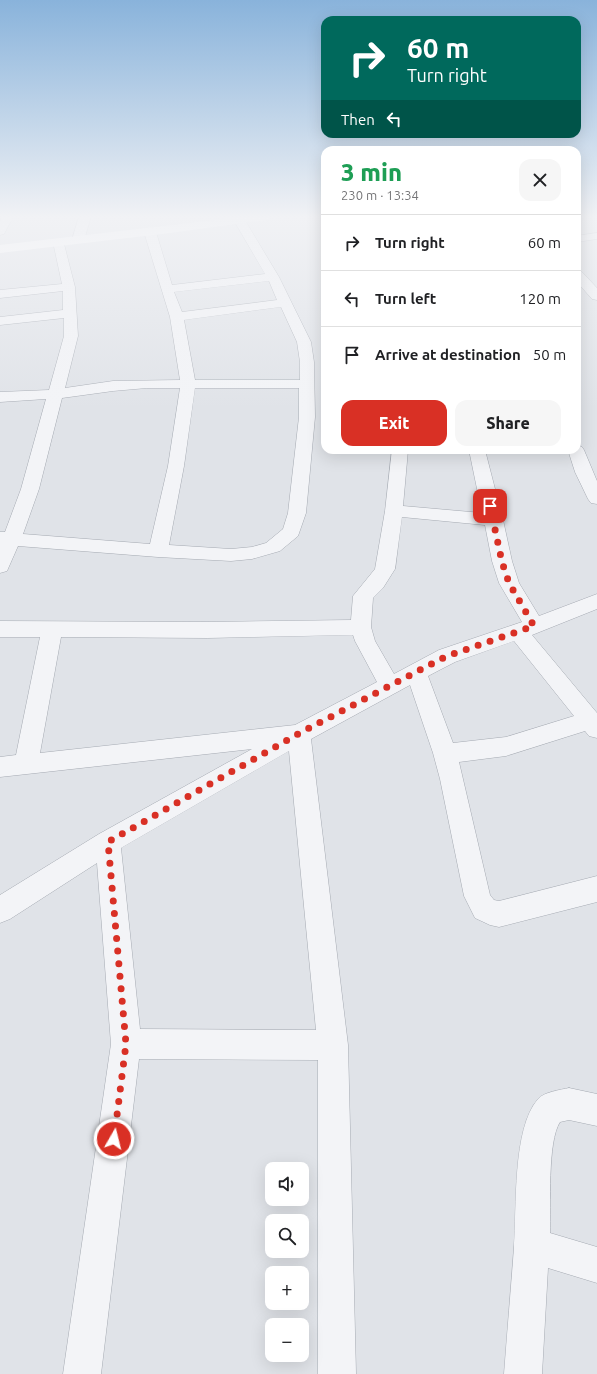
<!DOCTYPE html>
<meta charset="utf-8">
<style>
:root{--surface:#fff;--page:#f6f6f6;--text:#202124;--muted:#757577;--line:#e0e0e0;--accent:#d93025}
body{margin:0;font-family:Ubuntu,sans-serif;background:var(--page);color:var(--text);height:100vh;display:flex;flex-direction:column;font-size:15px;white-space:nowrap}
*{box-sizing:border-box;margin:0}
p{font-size:13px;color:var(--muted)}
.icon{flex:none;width:22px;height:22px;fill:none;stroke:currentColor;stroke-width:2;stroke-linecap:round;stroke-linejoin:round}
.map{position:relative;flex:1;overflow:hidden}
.details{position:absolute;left:321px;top:146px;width:260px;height:308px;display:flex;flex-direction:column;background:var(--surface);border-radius:12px;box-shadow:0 4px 16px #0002}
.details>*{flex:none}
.banner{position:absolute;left:321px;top:16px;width:260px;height:122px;border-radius:12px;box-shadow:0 4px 16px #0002;background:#00695c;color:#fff;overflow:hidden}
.controls{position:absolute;left:265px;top:1162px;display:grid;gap:8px}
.controls a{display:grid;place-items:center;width:44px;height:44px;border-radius:8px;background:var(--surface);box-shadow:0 4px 16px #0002;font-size:20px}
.pin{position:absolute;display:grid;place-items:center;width:34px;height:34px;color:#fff;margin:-17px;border-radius:8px;box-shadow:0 2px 6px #0006}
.me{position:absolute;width:44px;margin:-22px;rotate:8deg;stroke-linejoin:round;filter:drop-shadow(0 0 3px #0008)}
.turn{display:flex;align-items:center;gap:14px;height:84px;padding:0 20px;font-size:18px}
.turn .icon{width:52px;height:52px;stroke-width:2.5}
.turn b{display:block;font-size:28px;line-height:34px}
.then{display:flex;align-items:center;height:38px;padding:0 20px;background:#0003;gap:8px;font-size:15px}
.round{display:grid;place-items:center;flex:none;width:42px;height:42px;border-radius:12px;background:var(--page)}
.head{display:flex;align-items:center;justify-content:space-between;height:68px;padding:0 20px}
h1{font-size:24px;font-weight:800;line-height:30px;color:#1e9e55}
.primary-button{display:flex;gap:8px;margin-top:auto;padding:8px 20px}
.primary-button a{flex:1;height:46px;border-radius:12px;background:var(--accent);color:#fff;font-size:16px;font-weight:800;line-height:46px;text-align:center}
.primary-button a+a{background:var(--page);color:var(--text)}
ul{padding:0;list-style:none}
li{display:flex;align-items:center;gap:12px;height:56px;padding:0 20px;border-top:1px solid var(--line)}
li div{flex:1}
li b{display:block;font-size:15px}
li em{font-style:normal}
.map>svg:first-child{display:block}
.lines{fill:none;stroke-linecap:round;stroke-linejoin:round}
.street-casing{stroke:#a5aab2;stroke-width:1}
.street{fill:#f3f4f7;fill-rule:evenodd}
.secondary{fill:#fff;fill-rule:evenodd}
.route{stroke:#d93025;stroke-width:7;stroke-dasharray:0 12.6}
</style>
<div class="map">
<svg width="597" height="1374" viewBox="0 0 597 1374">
<rect width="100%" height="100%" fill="#e0e3e8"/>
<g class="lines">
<defs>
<path id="street" d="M 2,217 L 13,217 L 4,234 L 0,235 L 0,222 Z
M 79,217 L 91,217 L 84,240 L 82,242 L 74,242 L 72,240 Z
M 232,217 L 243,217 L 279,277 L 311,342 L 314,362 L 315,417 L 306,513 L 298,536 L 280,551 L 252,559 L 231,561 L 158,557 L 18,546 L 7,571 L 0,573 L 0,532 L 5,532 L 21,489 L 46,399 L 0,402 L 0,392 L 49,390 L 64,336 L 64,318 L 0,325 L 0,317 L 63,310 L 63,291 L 0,298 L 0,290 L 62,284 L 53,242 L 55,240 L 63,240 L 75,287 L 78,336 L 65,388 L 113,381 L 180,380 L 170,317 L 144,232 L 146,230 L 154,230 L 156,232 L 172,285 L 265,274 ZM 269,281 L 277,300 L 182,312 L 174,292 ZM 281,307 L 297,342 L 300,362 L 300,380 L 195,380 L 184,320 ZM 147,388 L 180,388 L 168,466 L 150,544 L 23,534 L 39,489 L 62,398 L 113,391 ZM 195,388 L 299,388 L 299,417 L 288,513 L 283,529 L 266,543 L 252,547 L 231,549 L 169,545 L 184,466 Z
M 597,233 L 597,239 L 577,242 L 577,236 Z
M 577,270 L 581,271 L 597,288 L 597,300 L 592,299 L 577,282 Z
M 577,445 L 582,447 L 584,450 L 597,481 L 597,504 L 591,503 L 588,499 L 575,472 L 568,450 L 577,450 Z
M 392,450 L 408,450 L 403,506 L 482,513 L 469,450 L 485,450 L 503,520 L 512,561 L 519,583 L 539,616 L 597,594 L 597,609 L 532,635 L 597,713 L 597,738 L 589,736 L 585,731 L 506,756 L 459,762 L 490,895 L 494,900 L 499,901 L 597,876 L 597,902 L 499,927 L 490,925 L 475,918 L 464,896 L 440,779 L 433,753 L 410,685 L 311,739 L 348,1045 L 356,1374 L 318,1374 L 318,1060 L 139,1059 L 101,1374 L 63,1374 L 111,1044 L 97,863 L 10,919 L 0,923 L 0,895 L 99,834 L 252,749 L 0,777 L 0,757 L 16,755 L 40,637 L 0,637 L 0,621 L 207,622 L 351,620 L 353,596 L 375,569 L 385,511 ZM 402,517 L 485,525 L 492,561 L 499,583 L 522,622 L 439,650 L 394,674 L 375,641 L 371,627 L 373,598 L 383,588 L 395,569 ZM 353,635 L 355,641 L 377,682 L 295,725 L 40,753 L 61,637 L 207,638 ZM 514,641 L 574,716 L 506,737 L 453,743 L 428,676 L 455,662 ZM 289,751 L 316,1030 L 140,1029 L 121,848 Z
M 569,1088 L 597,1094 L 597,1126 L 569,1120 L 560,1122 C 547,1142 551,1207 550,1233 L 597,1247 L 597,1283 L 548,1268 L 542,1374 L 504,1374 C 507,1332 511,1289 514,1247 C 517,1208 512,1129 538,1099 C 544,1092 560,1090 569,1088 Z"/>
</defs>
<use href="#street" class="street-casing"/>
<use href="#street" class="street"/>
<path class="secondary" d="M 241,217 L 271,217 L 266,220 L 170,233 L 0,253 L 0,245 Z"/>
</g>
<linearGradient id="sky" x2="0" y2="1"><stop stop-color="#89b3db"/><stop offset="0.53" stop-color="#f1f2f5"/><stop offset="1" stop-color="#f1f2f5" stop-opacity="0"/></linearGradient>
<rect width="597" height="409" fill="url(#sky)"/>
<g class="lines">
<path class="route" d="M 114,1139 L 126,1044 L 108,842 L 298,734 L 416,672 L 447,656 L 534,626 L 509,583 L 502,562 L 490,506"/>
</g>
</svg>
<div class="controls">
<a><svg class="icon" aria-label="sound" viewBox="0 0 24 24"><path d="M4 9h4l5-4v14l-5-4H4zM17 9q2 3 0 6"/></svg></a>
<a><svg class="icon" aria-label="search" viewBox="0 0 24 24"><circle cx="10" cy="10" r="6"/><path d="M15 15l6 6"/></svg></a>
<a>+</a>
<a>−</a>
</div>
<div class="pin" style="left:490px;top:506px;background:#d93025"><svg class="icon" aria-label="arrive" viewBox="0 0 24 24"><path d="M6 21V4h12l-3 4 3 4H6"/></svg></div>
<svg class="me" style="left:114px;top:1139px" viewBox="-20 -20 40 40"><circle r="17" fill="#d93025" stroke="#fff" stroke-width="3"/><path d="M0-11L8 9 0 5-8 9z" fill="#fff"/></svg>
<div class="banner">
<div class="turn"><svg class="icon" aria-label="right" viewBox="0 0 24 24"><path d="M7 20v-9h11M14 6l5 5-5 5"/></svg><div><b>60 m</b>Turn right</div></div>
<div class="then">Then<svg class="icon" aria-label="left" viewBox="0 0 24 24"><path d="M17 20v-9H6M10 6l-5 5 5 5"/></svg></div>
</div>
<section class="details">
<div class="head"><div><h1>3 min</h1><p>230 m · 13:34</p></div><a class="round"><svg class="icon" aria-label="close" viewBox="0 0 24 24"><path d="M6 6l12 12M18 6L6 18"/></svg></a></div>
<ul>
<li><svg class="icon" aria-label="right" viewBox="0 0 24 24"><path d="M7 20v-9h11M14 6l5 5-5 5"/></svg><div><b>Turn right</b></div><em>60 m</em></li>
<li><svg class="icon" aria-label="left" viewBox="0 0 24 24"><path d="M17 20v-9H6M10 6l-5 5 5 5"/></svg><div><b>Turn left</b></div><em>120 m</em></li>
<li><svg class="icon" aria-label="arrive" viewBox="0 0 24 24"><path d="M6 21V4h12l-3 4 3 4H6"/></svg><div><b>Arrive at destination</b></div><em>50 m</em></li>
</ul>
<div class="primary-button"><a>Exit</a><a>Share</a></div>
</section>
</div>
